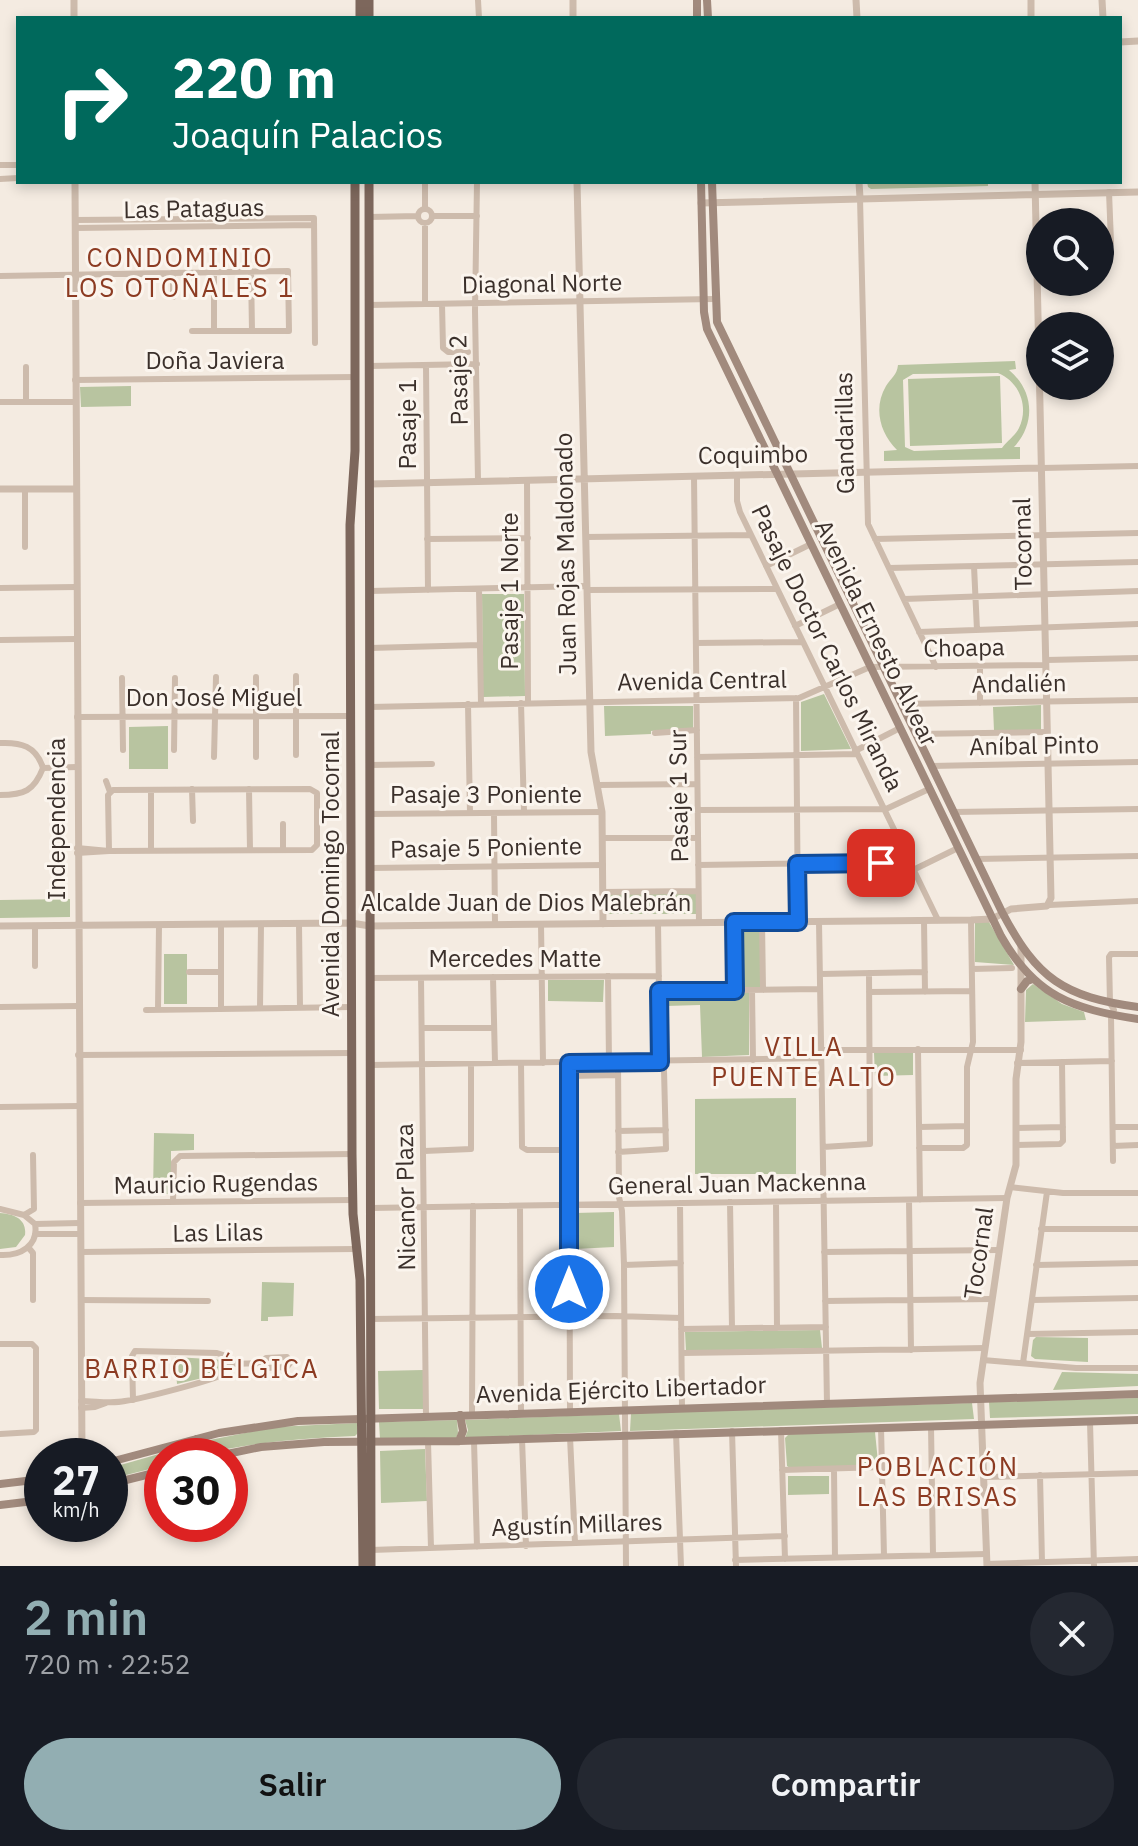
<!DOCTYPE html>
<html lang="es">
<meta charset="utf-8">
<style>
:root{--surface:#171b24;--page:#242831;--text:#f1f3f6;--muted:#9ea1a6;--accent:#92aeb2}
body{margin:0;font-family:"IBM Plex Sans",sans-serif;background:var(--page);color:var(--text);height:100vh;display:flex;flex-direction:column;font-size:30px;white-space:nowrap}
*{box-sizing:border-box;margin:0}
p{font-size:26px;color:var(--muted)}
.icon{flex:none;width:44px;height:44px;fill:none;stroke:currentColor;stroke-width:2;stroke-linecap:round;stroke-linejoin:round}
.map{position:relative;height:1566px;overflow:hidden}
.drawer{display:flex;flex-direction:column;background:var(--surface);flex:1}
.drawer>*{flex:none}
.top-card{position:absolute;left:16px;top:16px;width:1106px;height:168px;border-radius:0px;box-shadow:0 4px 12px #0003;background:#00695c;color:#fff;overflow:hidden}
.tools{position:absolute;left:1026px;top:208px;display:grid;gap:16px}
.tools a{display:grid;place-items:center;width:88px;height:88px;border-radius:50%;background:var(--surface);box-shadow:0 4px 12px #0003;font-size:40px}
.speed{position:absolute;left:24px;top:1438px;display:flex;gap:16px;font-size:40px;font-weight:700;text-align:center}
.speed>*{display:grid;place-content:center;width:104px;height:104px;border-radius:50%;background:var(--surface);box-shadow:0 4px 12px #0003;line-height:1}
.speed small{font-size:20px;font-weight:400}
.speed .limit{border:12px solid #d22;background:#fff;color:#111}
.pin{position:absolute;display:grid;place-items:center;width:68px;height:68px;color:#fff;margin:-34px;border-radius:16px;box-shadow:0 4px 12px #0006}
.me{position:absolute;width:88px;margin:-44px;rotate:0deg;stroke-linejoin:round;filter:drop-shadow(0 0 6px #0008)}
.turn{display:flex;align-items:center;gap:28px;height:168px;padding:0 24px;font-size:36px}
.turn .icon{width:104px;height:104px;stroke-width:2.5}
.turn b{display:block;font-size:56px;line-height:68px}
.round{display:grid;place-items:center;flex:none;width:84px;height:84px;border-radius:42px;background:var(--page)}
.summary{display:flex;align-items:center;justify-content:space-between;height:136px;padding:0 24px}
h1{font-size:48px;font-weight:600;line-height:60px;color:var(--accent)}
.primary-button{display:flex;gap:16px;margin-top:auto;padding:16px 24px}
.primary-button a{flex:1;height:92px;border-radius:48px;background:var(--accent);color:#111;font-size:32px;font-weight:600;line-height:92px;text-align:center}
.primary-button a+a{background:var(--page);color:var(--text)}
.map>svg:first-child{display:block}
.green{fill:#b8c4a0;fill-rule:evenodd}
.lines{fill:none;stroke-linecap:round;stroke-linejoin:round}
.minor{stroke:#cdbbac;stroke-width:6}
.tertiary{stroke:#cdbbac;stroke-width:7}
.secondary{stroke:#a18a7d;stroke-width:8}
.primary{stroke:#7d675c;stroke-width:9}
.route-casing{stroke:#114b97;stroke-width:20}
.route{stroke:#1a73e8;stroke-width:14}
.labels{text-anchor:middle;stroke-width:6;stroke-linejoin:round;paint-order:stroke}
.street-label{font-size:24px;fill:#3b302b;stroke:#fbf5ee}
.neighbourhood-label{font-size:26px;letter-spacing:2px;fill:#8c3b22;stroke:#fbf5ee}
</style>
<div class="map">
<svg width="1138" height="1566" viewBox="0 0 1138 1566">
<rect width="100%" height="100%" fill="#f4ebe1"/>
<path class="green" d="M 867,182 L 988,182 L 988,186 L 871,189 L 868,187 Z
M 1015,361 L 1016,369 L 1009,370 C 1034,391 1036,423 1014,447 L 1020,447 L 1020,459 L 884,461 L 884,451 L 897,450 C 880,433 873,408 886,386 C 891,378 897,375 898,365 ZM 998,373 C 1020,382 1029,407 1019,428 C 1015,436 1008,440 1002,448 L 914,451 L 905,447 L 903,380 L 913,374 Z
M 1000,376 L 1002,443 L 910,446 L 908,379 Z
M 131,386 L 131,406 L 81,407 L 80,387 Z
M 482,594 L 524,594 L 525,696 L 483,697 Z
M 824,694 L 851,749 L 801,751 L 801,702 Z
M 1041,705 L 1041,730 L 994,731 L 993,707 Z
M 604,706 L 693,706 L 693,728 L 651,731 L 651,734 L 605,736 Z
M 168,726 L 168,769 L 129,769 L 129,727 Z
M 696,893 L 696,914 L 608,914 L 608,894 Z
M 70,899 L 70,917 L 0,918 L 0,900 Z
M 975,922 L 989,922 L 1014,965 L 975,962 Z
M 761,931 L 762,987 L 749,988 L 749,1055 L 702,1057 L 700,1005 L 666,1006 L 667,995 L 737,992 L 736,932 Z
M 164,954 L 187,954 L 187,1004 L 164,1004 Z
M 548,980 L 604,980 L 603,1002 L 548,1001 Z
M 1033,984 L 1062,1004 L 1084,1012 L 1086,1020 L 1025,1022 L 1026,990 Z
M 874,1053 L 913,1053 L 913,1075 L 875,1076 Z
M 796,1098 L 796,1174 L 695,1174 L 695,1099 Z
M 154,1133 L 194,1134 L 194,1150 L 171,1151 L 171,1194 L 153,1194 Z
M 614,1212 L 614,1247 L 575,1249 L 575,1213 Z
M 0,1213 C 14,1214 27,1219 25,1235 L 16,1247 L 0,1249 Z
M 262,1282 L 294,1283 L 293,1316 L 268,1317 L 268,1321 L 261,1321 Z
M 820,1330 L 822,1348 L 686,1351 L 685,1332 Z
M 1036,1337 L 1088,1338 L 1088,1362 L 1035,1359 L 1031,1356 L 1033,1340 Z
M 175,1357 L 225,1360 L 226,1367 L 224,1373 L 177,1384 Z
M 423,1370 L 423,1409 L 379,1409 L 378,1371 Z
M 1062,1372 L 1138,1374 L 1138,1386 L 1053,1390 Z
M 1138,1398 L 1138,1414 L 990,1418 L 989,1402 Z
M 972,1403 L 974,1419 L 630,1431 L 631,1413 Z
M 619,1414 L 621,1431 L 465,1438 L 468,1430 L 465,1420 Z
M 457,1420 L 458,1433 L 456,1439 L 380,1439 L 379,1422 Z
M 357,1423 L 357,1434 L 355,1436 C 301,1438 250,1443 197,1455 L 196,1447 L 200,1442 L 274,1427 Z
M 875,1432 L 878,1462 L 876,1465 L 790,1468 L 787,1466 L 785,1438 L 789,1434 Z
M 425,1449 L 427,1501 L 381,1503 L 380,1451 Z
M 173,1450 L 179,1456 L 162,1456 L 162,1466 L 110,1479 L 110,1468 Z
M 788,1476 L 829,1476 L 829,1494 L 788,1495 Z"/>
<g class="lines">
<path class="minor" d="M 478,0 L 479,18
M 0,165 L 18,165
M 0,179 L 18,178
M 425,182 L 425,209
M 477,182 L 475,311 L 478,481
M 1109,192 L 1111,242
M 860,198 L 868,524 L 936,667
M418 216a7 7 0 1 1 14 0a7 7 0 1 1-14 0Z
M 432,216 L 477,216
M 369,217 L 418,216
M 75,220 L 314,218 L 315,343
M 75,228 L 314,225
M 214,271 L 214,331
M 251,271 L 252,331
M 0,276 L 288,271 L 289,331 L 192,331
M 173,297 L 173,272
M 425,304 L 425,223
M 442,304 L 443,348 L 448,352 L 468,352
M 369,305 L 714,299
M 426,365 L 428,590
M 369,366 L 477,364
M 26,367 L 26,402
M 75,380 L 356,377
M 0,402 L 75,402
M 1042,468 L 1138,466
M 737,475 L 737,501 L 740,512 L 938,920
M 694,476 L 699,923
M 527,480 L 528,703
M 25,489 L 25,547
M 586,537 L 751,535
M 427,539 L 528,538
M 875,539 L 1138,533
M 766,566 L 811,544
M 974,566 L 977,630
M 889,568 L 1138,562
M 0,588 L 76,587
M 479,589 L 481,704
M 587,590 L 777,589
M 370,591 L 587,586
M 904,599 L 1138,591
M 795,626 L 840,604
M 919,632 L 1138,624
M 0,640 L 76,639
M 696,643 L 802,642
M 370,648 L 480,645
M 1046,660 L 1138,658
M 980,666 L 980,703
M 296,676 L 296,755
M 122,678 L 123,750
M 796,698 L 798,922
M 521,703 L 524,812
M 468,704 L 470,813
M 902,704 L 1138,700
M 370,707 L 799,698 L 870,667 L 1046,665
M 77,717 L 351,716
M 655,733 L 697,730
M 916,734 L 1047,732
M 0,743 C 21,742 36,746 43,768
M 174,750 L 175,678
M 855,751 L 900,728
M 214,757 L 216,677
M 256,757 L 256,677
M 697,757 L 857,754
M 370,765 L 432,764
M 931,766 L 1138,762
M 43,768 L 77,767
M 106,781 L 110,792
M 598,785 L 697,784
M 192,789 L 193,821
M 249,789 L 250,850
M 151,790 L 151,850
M 0,795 C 24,795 34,791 43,768
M 697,810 L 886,809 L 929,789
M 953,812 L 1138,809
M 494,813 L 495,925
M 370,814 L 602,812
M 283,824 L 283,850
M 602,838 L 698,838
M 77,848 L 109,851
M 77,853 L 109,851 L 312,850 L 317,845 L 317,793 L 310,789 L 113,790 L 108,795 L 109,851
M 976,859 L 1138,856
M 698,865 L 909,862
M 370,868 L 603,865
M 913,870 L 958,848
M 603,892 L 698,891
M 1049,905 L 1138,901
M 924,920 L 925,992
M 734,922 L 735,991
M 762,922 L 763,990
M 819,922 L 827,1404
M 299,924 L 300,1008
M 541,924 L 543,1063
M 35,926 L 35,966
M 972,969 L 1012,968
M 189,972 L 221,972
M 820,974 L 925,972
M 608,976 L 609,1062
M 493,977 L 495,1063
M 370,978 L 659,976
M 421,978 L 426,1416
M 752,990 L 753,1060
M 659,991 L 820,989
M 869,992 L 972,991
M 0,1007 L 78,1006
M 260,1008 L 261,924
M 221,1009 L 221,924
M 146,1010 L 351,1007
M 158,1010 L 159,925
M 422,1028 L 494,1028
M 918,1049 L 920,1200
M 821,1050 L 1021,1050
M 78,1055 L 352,1053
M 618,1062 L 619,1197 L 622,1211 L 624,1265 L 626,1566
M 521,1063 L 522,1147 L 527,1150 L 569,1150
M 569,1063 L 570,1412
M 1017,1063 L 1112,1061
M 371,1065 L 821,1058
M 569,1076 L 618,1075
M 0,1107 L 79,1106
M 919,1127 L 967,1126
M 1113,1127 L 1138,1127
M 1016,1128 L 1063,1127
M 618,1131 L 666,1130
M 1016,1145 L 1060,1144 L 1063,1141 L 1062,1062
M 1113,1146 L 1138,1145
M 823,1147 L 870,1144 L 869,973
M 919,1148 L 963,1148 L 967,1145 L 967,1067 L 973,1042 L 971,920
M 424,1151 L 471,1149 L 471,1064
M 618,1152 L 666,1149 L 664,1070 L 660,1062 L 658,923
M 1113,1161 L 1111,1015 L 1114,1010 L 1110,1003 L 1109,957 L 1111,954 L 1138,954
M 1010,1187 L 1063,1193 L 1138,1193
M 909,1200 L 911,1350
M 173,1202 L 174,1162 L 180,1156 L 352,1154
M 730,1202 L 732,1328
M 776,1202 L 777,1328
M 80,1203 L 352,1200
M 680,1203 L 682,1409
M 520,1206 L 521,1414
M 371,1208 L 1007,1198
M 0,1209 L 24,1215 L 35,1224
M 24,1215 L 34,1209 L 33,1155
M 35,1224 L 80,1223
M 1041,1229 L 1138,1229
M 35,1234 L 80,1234
M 28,1247 L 33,1253 L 33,1300
M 81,1252 L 356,1249
M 824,1252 L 999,1250
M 0,1255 C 20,1256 39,1246 35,1224
M 624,1265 L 681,1263
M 1036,1265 L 1138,1263
M 81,1300 L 208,1301
M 1032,1300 L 1138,1298
M 825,1301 L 992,1299
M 371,1319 L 616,1316 L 681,1318
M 681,1329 L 826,1327
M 1028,1334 L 1138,1332
M 0,1344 L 32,1344 L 36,1348 L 36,1430 L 34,1432 L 0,1434
M 682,1353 L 985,1348
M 983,1360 L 1076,1368 L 1138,1368
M 1023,1363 L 1047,1192
M 230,1364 L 260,1363 L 266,1358 L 287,1357 L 291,1362 L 287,1367 L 265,1368 L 260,1363
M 81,1401 C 96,1401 111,1404 125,1401 C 140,1399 220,1379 228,1372 L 230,1361 L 226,1356 L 217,1353 L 135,1351 L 132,1356 L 133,1400
M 81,1408 L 95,1407 L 106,1403
M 472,1415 L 473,1206
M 1090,1422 L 1094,1566
M 931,1426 L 933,1555
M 881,1427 L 884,1556
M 781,1430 L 785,1559
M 732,1431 L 736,1566
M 676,1433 L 681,1566
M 570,1437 L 575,1543
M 522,1439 L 526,1546
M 474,1441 L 477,1547
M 428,1442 L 431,1548
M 834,1469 L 835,1557
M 782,1470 L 882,1467
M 1040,1475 L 1042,1562
M 985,1477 L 1138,1473
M 371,1550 L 785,1536
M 735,1560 L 987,1554
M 987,1564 L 1138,1559"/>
<path class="tertiary" d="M 74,0 L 74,18
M 573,0 L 573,18
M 856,0 L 857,18
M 1031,0 L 1031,18
M 1102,0 L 1103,18
M 1120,42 L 1138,41
M 75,182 L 82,1456
M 577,182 L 591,752 L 602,812 L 603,924
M 859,182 L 860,198
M 701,203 L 1138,192
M 370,484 L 1042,468
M 0,489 L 76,489
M 0,926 L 351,923 L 370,926 L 971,920 L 992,919 L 1011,909 L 1047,906 L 1051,898 L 1035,182
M 987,1566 L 980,1383 L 1007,1198 L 1016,1165 L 1016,1079 L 1021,1042 L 1021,947"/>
<path class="secondary" d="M 697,0 L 697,18
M 707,0 L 708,18
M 701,182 L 704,312 L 707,329 L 1001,936 C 1035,996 1072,1009 1138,1019
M 712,182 L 717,322 L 1002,912 C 1037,979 1064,997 1138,1007
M 1021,989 L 1027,981 L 1033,979
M 459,1441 L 463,1431 L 460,1415
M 195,1456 L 193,1448 L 196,1439
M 217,1456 L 261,1447 L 324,1442 L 459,1441 L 1138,1420
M 110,1462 L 219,1433 L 298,1421 L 1138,1394
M 0,1484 L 42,1479
M 110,1484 L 162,1471
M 0,1505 L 42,1500"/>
<path class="primary" d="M 369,0 L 369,18
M 360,18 L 360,0
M 355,182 L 355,451 L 350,525 L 352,1154 L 353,1214 L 360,1280 L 363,1566
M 369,182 L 371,1566"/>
</g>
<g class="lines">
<defs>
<path id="route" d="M 569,1289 L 569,1063 L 660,1062 L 659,991 L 735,991 L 734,922 L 798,922 L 797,864 L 881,863"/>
</defs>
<use href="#route" class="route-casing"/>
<use href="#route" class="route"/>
</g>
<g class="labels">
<g class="street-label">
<text transform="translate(194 209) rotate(-1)" y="8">Las Pataguas</text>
<text transform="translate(542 284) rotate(-1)" y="8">Diagonal Norte</text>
<text x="215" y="369">Doña Javiera</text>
<text transform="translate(459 380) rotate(-91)" y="8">Pasaje 2</text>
<text transform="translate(408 424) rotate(-90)" y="8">Pasaje 1</text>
<text transform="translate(845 433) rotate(-91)" y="8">Gandarillas</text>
<text transform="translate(753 455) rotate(-1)" y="8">Coquimbo</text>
<text transform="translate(1023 544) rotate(-91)" y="8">Tocornal</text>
<text transform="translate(566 554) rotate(-91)" y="8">Juan Rojas Maldonado</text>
<text transform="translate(510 591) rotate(-90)" y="8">Pasaje 1 Norte</text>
<text transform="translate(876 633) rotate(64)" y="8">Avenida Ernesto Alvear</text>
<text transform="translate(827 648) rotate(64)" y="8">Pasaje Doctor Carlos Miranda</text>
<text transform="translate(964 648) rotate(-1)" y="8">Choapa</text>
<text transform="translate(702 681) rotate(-1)" y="8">Avenida Central</text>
<text transform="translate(1019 684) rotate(-1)" y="8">Andalién</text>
<text x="214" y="706">Don José Miguel</text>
<text transform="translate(1034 746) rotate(-1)" y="8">Aníbal Pinto</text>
<text x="486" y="803">Pasaje 3 Poniente</text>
<text transform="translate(679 796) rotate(-91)" y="8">Pasaje 1 Sur</text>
<text transform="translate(57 819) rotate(-90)" y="8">Independencia</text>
<text transform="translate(486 848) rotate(-1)" y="8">Pasaje 5 Poniente</text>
<text transform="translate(331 874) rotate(-90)" y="8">Avenida Domingo Tocornal</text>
<text x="526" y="911">Alcalde Juan de Dios Malebrán</text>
<text x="515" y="967">Mercedes Matte</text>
<text transform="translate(216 1184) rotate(-1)" y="8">Mauricio Rugendas</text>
<text transform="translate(737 1184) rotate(-1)" y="8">General Juan Mackenna</text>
<text transform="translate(406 1197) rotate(-91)" y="8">Nicanor Plaza</text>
<text transform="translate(218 1233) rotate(-1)" y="8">Las Lilas</text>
<text transform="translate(979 1253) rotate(-82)" y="8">Tocornal</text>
<text transform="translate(621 1390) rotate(-2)" y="8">Avenida Ejército Libertador</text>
<text transform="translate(577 1525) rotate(-2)" y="8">Agustín Millares</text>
</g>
<g class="neighbourhood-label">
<text x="180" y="267">CONDOMINIO<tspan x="180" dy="30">LOS OTOÑALES 1</tspan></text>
<text x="804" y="1056">VILLA<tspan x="804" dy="30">PUENTE ALTO</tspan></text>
<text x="202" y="1378">BARRIO BÉLGICA</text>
<text x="938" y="1476">POBLACIÓN<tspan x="938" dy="30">LAS BRISAS</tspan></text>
</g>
</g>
</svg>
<div class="tools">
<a><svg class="icon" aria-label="search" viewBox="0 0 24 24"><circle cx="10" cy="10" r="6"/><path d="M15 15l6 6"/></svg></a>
<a><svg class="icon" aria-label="layers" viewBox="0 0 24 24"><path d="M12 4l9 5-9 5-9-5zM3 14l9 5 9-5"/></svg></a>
</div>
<div class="speed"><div>27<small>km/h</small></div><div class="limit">30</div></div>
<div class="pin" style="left:881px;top:863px;background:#d93025"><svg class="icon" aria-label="arrive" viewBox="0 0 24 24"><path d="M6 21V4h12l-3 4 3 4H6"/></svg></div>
<svg class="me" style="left:569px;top:1289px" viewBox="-20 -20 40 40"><circle r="17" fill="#1a73e8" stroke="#fff" stroke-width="3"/><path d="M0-11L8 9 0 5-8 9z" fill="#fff"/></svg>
<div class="top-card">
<div class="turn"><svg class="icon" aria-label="right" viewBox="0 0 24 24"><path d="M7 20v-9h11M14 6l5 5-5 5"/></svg><div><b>220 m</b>Joaquín Palacios</div></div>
</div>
</div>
<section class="drawer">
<div class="summary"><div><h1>2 min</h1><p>720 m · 22:52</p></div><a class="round"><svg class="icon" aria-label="close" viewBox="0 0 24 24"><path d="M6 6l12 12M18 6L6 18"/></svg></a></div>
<div class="primary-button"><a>Salir</a><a>Compartir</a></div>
</section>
